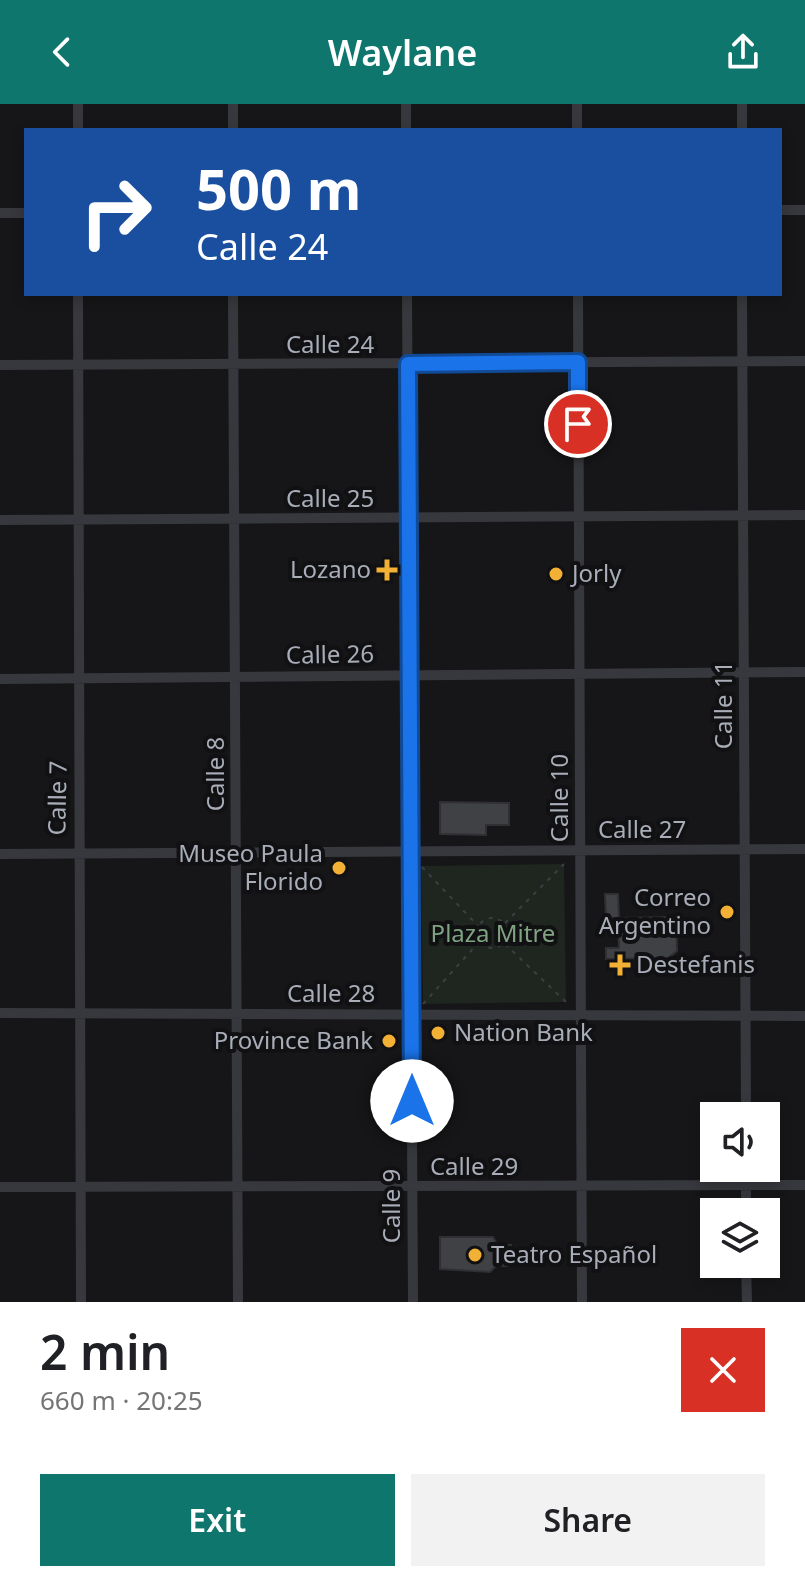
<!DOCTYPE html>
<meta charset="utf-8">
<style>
:root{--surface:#fff;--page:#f2f2f2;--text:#202124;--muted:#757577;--accent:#0f766e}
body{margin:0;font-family:"Noto Sans",sans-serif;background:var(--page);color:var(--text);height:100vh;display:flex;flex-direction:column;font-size:30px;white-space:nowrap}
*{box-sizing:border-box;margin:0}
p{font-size:26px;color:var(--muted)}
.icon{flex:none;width:44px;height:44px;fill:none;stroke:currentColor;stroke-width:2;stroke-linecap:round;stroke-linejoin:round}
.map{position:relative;height:1198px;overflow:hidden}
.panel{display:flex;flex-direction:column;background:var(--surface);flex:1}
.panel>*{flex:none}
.top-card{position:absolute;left:24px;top:24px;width:758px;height:168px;border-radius:0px;box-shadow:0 4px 12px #0003;background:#1a4fa0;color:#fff;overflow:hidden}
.tools{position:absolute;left:700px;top:998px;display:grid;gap:16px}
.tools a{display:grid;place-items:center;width:80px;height:80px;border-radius:0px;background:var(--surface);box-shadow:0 4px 12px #0003;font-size:40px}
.pin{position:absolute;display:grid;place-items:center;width:68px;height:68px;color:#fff;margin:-34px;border:4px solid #fff;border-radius:50%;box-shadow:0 2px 8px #0007}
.me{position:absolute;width:88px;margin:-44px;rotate:0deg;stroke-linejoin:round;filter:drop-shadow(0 0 6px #0008)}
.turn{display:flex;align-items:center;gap:28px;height:168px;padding:0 40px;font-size:36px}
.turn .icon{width:104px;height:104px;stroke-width:2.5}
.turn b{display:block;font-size:56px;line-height:68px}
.round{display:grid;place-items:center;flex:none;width:84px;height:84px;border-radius:0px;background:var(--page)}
.overview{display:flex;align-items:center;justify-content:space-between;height:136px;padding:0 40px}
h1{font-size:48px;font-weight:600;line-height:60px}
.action{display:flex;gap:16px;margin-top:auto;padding:16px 40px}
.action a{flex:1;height:92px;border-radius:0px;background:var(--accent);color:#fff;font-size:32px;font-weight:600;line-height:92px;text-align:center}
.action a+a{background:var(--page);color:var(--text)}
header{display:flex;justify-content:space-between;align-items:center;height:104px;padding:0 40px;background:var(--accent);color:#fff;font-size:36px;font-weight:600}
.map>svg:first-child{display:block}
.green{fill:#1e261f}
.building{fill:#404145;stroke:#303034;stroke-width:2}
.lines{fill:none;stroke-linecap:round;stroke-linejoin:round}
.path{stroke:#3d3f44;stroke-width:2;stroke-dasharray:4 6;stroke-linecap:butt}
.minor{stroke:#37383d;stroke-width:10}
.route-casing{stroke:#114b97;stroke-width:20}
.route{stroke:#1a73e8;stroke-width:14}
.poi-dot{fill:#f2b134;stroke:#111113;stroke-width:3}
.labels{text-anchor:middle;stroke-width:8;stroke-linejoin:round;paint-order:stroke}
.street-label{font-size:24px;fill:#a8adb8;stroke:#111113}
.poi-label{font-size:24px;fill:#a8adb8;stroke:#111113;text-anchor:end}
.park-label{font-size:24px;fill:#7fa381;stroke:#111113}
</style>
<header><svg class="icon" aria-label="back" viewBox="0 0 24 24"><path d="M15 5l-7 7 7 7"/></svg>Waylane<svg class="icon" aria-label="share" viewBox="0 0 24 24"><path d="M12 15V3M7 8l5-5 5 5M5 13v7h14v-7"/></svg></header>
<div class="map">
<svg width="805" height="1198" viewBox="0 0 805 1198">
<rect width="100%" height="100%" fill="#161618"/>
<path class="green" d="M 564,760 L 566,898 L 423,900 L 421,762 Z"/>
<path class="building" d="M 440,698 L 509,699 L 509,721 L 486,721 L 486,731 L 440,730 Z
M 605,790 L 618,790 L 619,814 L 676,813 L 677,847 L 668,854 L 606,855 L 606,844 L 619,844 L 618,814 L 606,814 Z
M 440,1133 L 493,1133 L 497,1140 L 511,1141 L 510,1162 L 496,1162 L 490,1168 L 440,1165 Z"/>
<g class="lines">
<path class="path" d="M 422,763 L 478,822
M477 829a15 15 0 1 1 30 0a15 15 0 1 1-30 0Z
M 505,819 L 564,760
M 505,840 L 566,898
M 423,900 L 479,838"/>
<path class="minor" d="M 78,0 L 78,26
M 233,0 L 233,26
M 406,0 L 406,26
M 577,0 L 577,26
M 742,0 L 742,26
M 780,106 L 805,106
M 0,109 L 26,109
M 78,190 L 81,1198
M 233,190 L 238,1198
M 407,190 L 413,1198
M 578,190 L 582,1198
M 742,190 L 746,1012
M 0,261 L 805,257
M 0,416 L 805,411
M 0,575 L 805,568
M 0,750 L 805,745
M 0,909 L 805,912
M 746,1064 L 746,1108
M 0,1083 L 805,1081
M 746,1160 L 747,1198"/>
</g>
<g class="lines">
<defs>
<path id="route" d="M 412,997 L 408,260 L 578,258 L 578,320"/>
</defs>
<use href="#route" class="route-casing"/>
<use href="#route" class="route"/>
</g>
<g class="poi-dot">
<path d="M383 454h8v8h8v8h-8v8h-8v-8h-8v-8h8z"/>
<circle cx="556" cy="470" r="8"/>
<circle cx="339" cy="764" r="8"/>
<circle cx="727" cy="808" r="8"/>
<path d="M616 849h8v8h8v8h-8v8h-8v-8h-8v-8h8z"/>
<circle cx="438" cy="929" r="8"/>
<circle cx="389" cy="937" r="8"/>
<circle cx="475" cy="1151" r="8"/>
</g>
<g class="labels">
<g class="street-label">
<text x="330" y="249">Calle 24</text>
<text x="330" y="403">Calle 25</text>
<text transform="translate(330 551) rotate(-1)" y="8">Calle 26</text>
<text transform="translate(724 601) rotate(-90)" y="8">Calle 11</text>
<text transform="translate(216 670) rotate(-90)" y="8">Calle 8</text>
<text transform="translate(58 694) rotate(-89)" y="8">Calle 7</text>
<text transform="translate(560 694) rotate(-90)" y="8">Calle 10</text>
<text x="642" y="734">Calle 27</text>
<text x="331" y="898">Calle 28</text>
<text x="474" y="1071">Calle 29</text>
<text transform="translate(392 1102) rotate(-90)" y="8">Calle 9</text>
</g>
<g class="poi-label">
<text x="371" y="474">Lozano</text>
<text x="572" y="478" text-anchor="start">Jorly</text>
<text x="323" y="758">Museo Paula<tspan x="323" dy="28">Florido</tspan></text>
<text x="711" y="802">Correo<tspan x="711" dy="28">Argentino</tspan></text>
<text x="636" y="869" text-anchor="start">Destefanis</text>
<text x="454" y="937" text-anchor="start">Nation Bank</text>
<text x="373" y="945">Province Bank</text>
<text x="491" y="1159" text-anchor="start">Teatro Español</text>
</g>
<g class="park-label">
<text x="493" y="838">Plaza Mitre</text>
</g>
</g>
</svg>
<div class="tools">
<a><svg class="icon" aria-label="sound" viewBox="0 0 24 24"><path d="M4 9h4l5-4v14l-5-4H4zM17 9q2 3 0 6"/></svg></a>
<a><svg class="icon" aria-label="layers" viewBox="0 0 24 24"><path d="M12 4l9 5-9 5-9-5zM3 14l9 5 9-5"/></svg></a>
</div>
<div class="pin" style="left:578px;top:320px;background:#d93025"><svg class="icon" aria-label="arrive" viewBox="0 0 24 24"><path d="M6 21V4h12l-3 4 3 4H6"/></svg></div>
<svg class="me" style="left:412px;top:997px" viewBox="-20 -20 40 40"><circle r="19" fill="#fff"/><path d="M0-13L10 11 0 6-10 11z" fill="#1a73e8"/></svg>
<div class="top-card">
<div class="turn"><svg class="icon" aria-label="right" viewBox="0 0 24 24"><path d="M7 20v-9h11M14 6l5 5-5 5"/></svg><div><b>500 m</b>Calle 24</div></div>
</div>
</div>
<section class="panel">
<div class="overview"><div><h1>2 min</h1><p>660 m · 20:25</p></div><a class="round" style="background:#d93025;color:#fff"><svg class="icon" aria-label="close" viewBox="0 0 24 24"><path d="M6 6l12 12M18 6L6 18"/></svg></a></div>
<div class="action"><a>Exit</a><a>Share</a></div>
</section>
